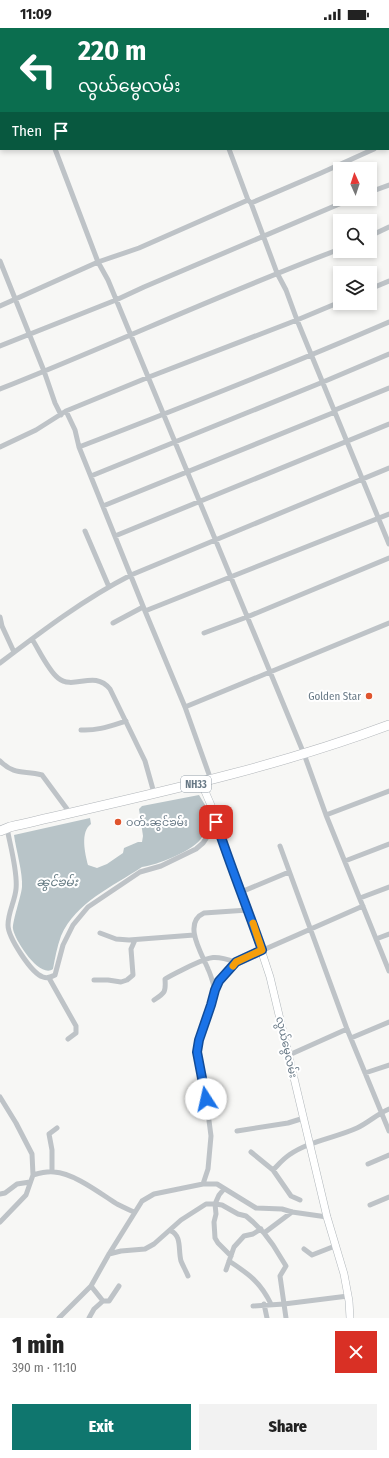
<!DOCTYPE html>
<meta charset="utf-8">
<style>
:root{--surface:#fff;--page:#f2f2f2;--text:#222;--muted:#767676;--accent:#0f766e}
body{margin:0;font-family:"Fira Sans Condensed","Noto Sans Myanmar",sans-serif;background:var(--page);color:var(--text);height:100vh;display:flex;flex-direction:column;font-size:15px;white-space:nowrap}
*{box-sizing:border-box;margin:0}
p{font-size:13px;color:var(--muted)}
.icon{flex:none;width:22px;height:22px;fill:none;stroke:currentColor;stroke-width:2;stroke-linecap:round;stroke-linejoin:round}
.map{position:relative;height:1290px;overflow:hidden}
.drawer{display:flex;flex-direction:column;background:var(--surface);flex:1}
.drawer>*{flex:none}
.guide{position:absolute;left:0px;top:0px;width:389px;height:122px;box-shadow:0 2px 6px #0003;background:#0b6e4f;color:#fff;overflow:hidden}
.needle{width:26px;rotate:357deg}
.fabs{position:absolute;left:333px;top:134px;display:grid;gap:8px}
.fabs a{display:grid;place-items:center;width:44px;height:44px;border-radius:0px;background:var(--surface);box-shadow:0 2px 6px #0003;font-size:20px}
.pin{position:absolute;display:grid;place-items:center;width:34px;height:34px;color:#fff;margin:-17px;border-radius:8px;box-shadow:0 2px 6px #0006}
.me{position:absolute;width:44px;margin:-22px;rotate:350deg;stroke-linejoin:round;filter:drop-shadow(0 0 3px #0008)}
.turn{display:flex;align-items:center;gap:14px;height:84px;padding:0 12px;font-size:18px}
.turn .icon{width:52px;height:52px;stroke-width:2.5}
.turn b{display:block;font-size:28px;line-height:34px}
.then{display:flex;align-items:center;height:38px;padding:0 12px;background:#0003;gap:8px;font-size:15px}
.round{display:grid;place-items:center;flex:none;width:42px;height:42px;border-radius:0px;background:var(--page)}
.summary{display:flex;align-items:center;justify-content:space-between;height:68px;padding:0 12px}
h1{font-size:24px;font-weight:800;line-height:30px}
.cta{display:flex;gap:8px;margin-top:auto;padding:8px 12px}
.cta a{flex:1;height:46px;border-radius:0px;background:var(--accent);color:#fff;font-size:16px;font-weight:800;line-height:46px;text-align:center}
.cta a+a{background:var(--page);color:var(--text)}
.status{display:flex;justify-content:space-between;align-items:center;height:28px;padding:0 20px;background:var(--surface);direction:ltr}
.status svg{height:11px;fill:currentColor}
.map>svg:first-child{display:block}
.water{fill:#b8c4c8}
.lines{fill:none;stroke-linecap:round;stroke-linejoin:round}
.secondary-casing{stroke:#b1b7bb;stroke-width:8}
.highway-casing{stroke:#b2b6ba;stroke-width:10}
.street{stroke:#bec3c7;stroke-width:5}
.secondary{stroke:#fff;stroke-width:7}
.highway{stroke:#fff;stroke-width:9}
.route-casing{stroke:#114b97;stroke-width:10}
.route{stroke:#1a73e8;stroke-width:7}
.slow{stroke:#f59e0b;stroke-width:7}
.poi-dot{fill:#df542d;stroke:#fff;stroke-width:1.5}
.labels{text-anchor:middle;stroke-width:4;stroke-linejoin:round;paint-order:stroke}
.shield{fill:#fff;stroke:#95a0aa;stroke-width:1}
.shield-label{font-size:10px;font-weight:bold;fill:#677885}
.poi-label{font-size:11px;fill:#677885;stroke:#fff;text-anchor:end}
.street-label{font-size:11px;fill:#677885;stroke:#fff}
.water-label{font-size:12px;font-style:italic;fill:#637981;stroke:#fff}
</style>
<div class="status"><b>11:09</b><svg viewBox="0 0 49 12"><path d="M0 12V9h3v3zM5 12V6h3v6zM10 12V3h3v9zM15 12V0h3v12zM26 1h20v11H26zM47 4h2v5h-2z"/></svg></div>
<div class="map">
<svg width="389" height="1290" viewBox="0 0 389 1290">
<rect width="100%" height="100%" fill="#f7f7f5"/>
<path class="water" d="M 199,767 L 213,790 C 209,798 205,806 200,812 C 190,824 157,837 142,839 C 112,859 76,874 61,908 C 57,919 55,930 53,941 C 40,951 15,913 13,901 C 12,894 21,869 22,859 C 23,845 16,822 14,807 L 90,790 L 91,796 C 80,804 85,825 88,837 L 97,840 L 107,836 L 123,825 L 124,820 L 138,814 L 142,814 L 143,808 L 139,781 L 142,778 Z"/>
<g class="lines">
<defs>
<path id="secondary" d="M 201,754 L 213,782 L 225,821 L 248,882 L 270,949 L 327,1189 L 344,1246 L 349,1273 L 350,1290"/>
<path id="highway" d="M 0,803 L 10,799 C 138,769 266,743 389,697"/>
</defs>
<use href="#secondary" class="secondary-casing"/>
<use href="#highway" class="highway-casing"/>
<path class="street" d="M 7,0 L 8,1
M 179,0 L 179,1
M 388,73 L 389,73
M 388,97 L 389,100
M 388,113 L 389,113
M 55,121 L 98,234 L 108,252 L 304,726 L 326,787 L 389,943
M 229,121 L 248,172
M 370,164 L 389,157
M 251,175 L 321,145 L 374,121
M 370,208 L 389,199
M 0,233 L 44,343 L 55,375 L 61,387
M 370,261 L 389,253
M 0,278 L 98,234 L 139,220 L 248,172 L 251,175 L 277,245 L 286,262 L 297,292 L 389,516
M 0,318 L 116,272 L 144,259 L 351,171
M 0,361 C 114,316 225,264 340,221
M 335,382 L 389,360
M 66,383 L 75,402 L 79,419 L 145,583 L 185,679 L 211,752
M 0,419 L 36,402 L 66,383 L 149,349 L 297,292 L 340,274
M 79,419 C 183,379 287,338 389,294
M 91,448 L 323,354 L 389,326
M 103,478 L 335,384
M 85,503 L 109,559
M 115,508 L 389,396
M 145,583 L 389,486
M 0,589 L 2,598 L 14,624
M 113,595 L 143,579
M 204,605 L 247,589 L 389,530
M 32,611 C 39,622 48,642 58,650 C 74,663 94,641 110,661 L 145,733 L 154,765
M 0,635 C 42,603 84,571 131,547 L 389,440
M 185,679 L 389,595
M 81,702 C 97,703 110,698 126,693
M 0,733 C 15,748 24,742 42,747 L 70,785
M 326,787 L 389,763
M 7,800 C 10,817 18,844 16,861 C 15,873 8,884 8,897 C 8,909 31,945 43,949 C 48,951 51,949 55,947 L 63,917 L 73,897 L 88,879 L 140,844 L 161,838 L 196,821 L 203,815 L 217,794
M 280,818 L 347,1001 L 389,1103
M 345,833 L 389,816
M 241,864 L 289,844
M 360,870 L 389,859
M 100,905 L 116,911 L 129,912 L 194,907
M 376,911 L 389,906
M 49,950 L 76,998 L 76,1005 L 68,1011
M 94,952 L 108,952 L 121,954 L 127,952 L 133,947 L 131,921 L 135,912
M 215,962 C 213,955 211,947 208,941 C 202,926 182,895 204,885 L 248,882
M 154,972 C 165,965 166,964 165,951 C 173,946 180,943 188,939 C 210,929 212,926 236,934
M 351,1010 L 389,994
M 289,1027 L 347,1001
M 365,1045 L 389,1037
M 0,1069 L 16,1095 L 32,1126 L 33,1147 L 26,1167 L 0,1194
M 237,1103 L 288,1095 L 304,1090
M 251,1124 L 273,1142 L 291,1168 L 300,1172
M 368,1136 L 389,1127
M 273,1142 C 278,1137 283,1131 289,1127 C 309,1113 335,1110 357,1100 C 368,1095 377,1086 389,1081
M 52,1143 L 52,1122 L 49,1106 L 57,1100
M 33,1147 C 40,1145 47,1143 54,1144 C 74,1145 101,1166 117,1176 C 123,1179 129,1182 134,1184
M 203,1156 L 217,1156 L 256,1180 L 282,1181 L 292,1184 L 327,1189
M 224,1161 L 219,1167 L 215,1176 L 216,1186 L 214,1194 L 215,1210 L 218,1215 L 231,1228
M 0,1166 L 5,1165 L 17,1156 L 30,1154
M 370,1177 L 389,1169
M 171,1203 C 182,1208 178,1222 181,1233 C 183,1238 186,1243 188,1248
M 264,1205 L 292,1184
M 304,1221 L 312,1227 L 335,1218
M 109,1226 L 121,1223 L 145,1221 L 154,1216 L 181,1192 L 206,1176 L 215,1176 L 222,1177 L 238,1186 L 246,1188 L 253,1194 L 264,1205 L 273,1217 L 286,1238 L 280,1248 L 286,1290
M 229,1233 C 249,1246 260,1254 271,1276
M 226,1242 L 234,1219 L 244,1208 L 253,1206 L 261,1201
M 103,1273 L 109,1273 L 119,1258
M 264,1276 L 267,1290
M 253,1278 L 284,1276 L 348,1268
M 59,1290 L 91,1258 L 109,1226 L 142,1173 L 154,1166 L 203,1156 L 208,1141 L 211,1108 L 208,1085 L 197,1024 L 199,1012 L 211,977 L 215,962 L 219,953 L 236,934 L 363,878
M 89,1290 L 94,1281 L 103,1273 L 91,1258"/>
<use href="#secondary" class="secondary"/>
<use href="#highway" class="highway"/>
</g>
<g class="lines">
<defs>
<path id="route" d="M 206,1071 L 197,1024 L 199,1012 L 211,977 L 215,962 L 219,953 L 236,934 L 262,922 C 247,879 230,837 216,794"/>
</defs>
<use href="#route" class="route-casing"/>
<use href="#route" class="route"/>
<path class="slow" d="M 233,938 L 236,934 L 262,922 L 253,895"/>
</g>
<g class="poi-dot">
<circle cx="369" cy="668" r="4"/>
<circle cx="118" cy="794" r="4"/>
</g>
<g class="labels">
<rect class="shield" x="181" y="748" width="30" height="16" rx="3"/>
<g class="shield-label">
<text x="196" y="760">NH33</text>
</g>
<g class="poi-label">
<text x="361" y="672">Golden Star</text>
<text x="126" y="798" text-anchor="start">ဝတ်ႉၼွင်ၶမ်း</text>
</g>
<g class="street-label">
<text transform="translate(287 1019) rotate(77)" y="4">လွယ်မွေလမ်း</text>
</g>
<g class="water-label">
<text x="57" y="858">ၼွင်ၶမ်း</text>
</g>
</g>
</svg>
<div class="fabs">
<a><svg class="needle" viewBox="-14 -14 28 28"><path d="M0-13l5 13h-10z" fill="#e53935"/><path d="M0 13l5-13h-10z" fill="#767676"/></svg></a>
<a><svg class="icon" aria-label="search" viewBox="0 0 24 24"><circle cx="10" cy="10" r="6"/><path d="M15 15l6 6"/></svg></a>
<a><svg class="icon" aria-label="layers" viewBox="0 0 24 24"><path d="M12 4l9 5-9 5-9-5zM3 14l9 5 9-5"/></svg></a>
</div>
<div class="pin" style="left:216px;top:794px;background:#d93025"><svg class="icon" aria-label="arrive" viewBox="0 0 24 24"><path d="M6 21V4h12l-3 4 3 4H6"/></svg></div>
<svg class="me" style="left:206px;top:1071px" viewBox="-20 -20 40 40"><circle r="19" fill="#fff"/><path d="M0-13L10 11 0 6-10 11z" fill="#1a73e8"/></svg>
<div class="guide">
<div class="turn"><svg class="icon" aria-label="left" viewBox="0 0 24 24"><path d="M17 20v-9H6M10 6l-5 5 5 5"/></svg><div><b>220 m</b>လွယ်မွေလမ်း</div></div>
<div class="then">Then<svg class="icon" aria-label="arrive" viewBox="0 0 24 24"><path d="M6 21V4h12l-3 4 3 4H6"/></svg></div>
</div>
</div>
<section class="drawer">
<div class="summary"><div><h1>1 min</h1><p>390 m · 11:10</p></div><a class="round" style="background:#d93025;color:#fff"><svg class="icon" aria-label="close" viewBox="0 0 24 24"><path d="M6 6l12 12M18 6L6 18"/></svg></a></div>
<div class="cta"><a>Exit</a><a>Share</a></div>
</section>
